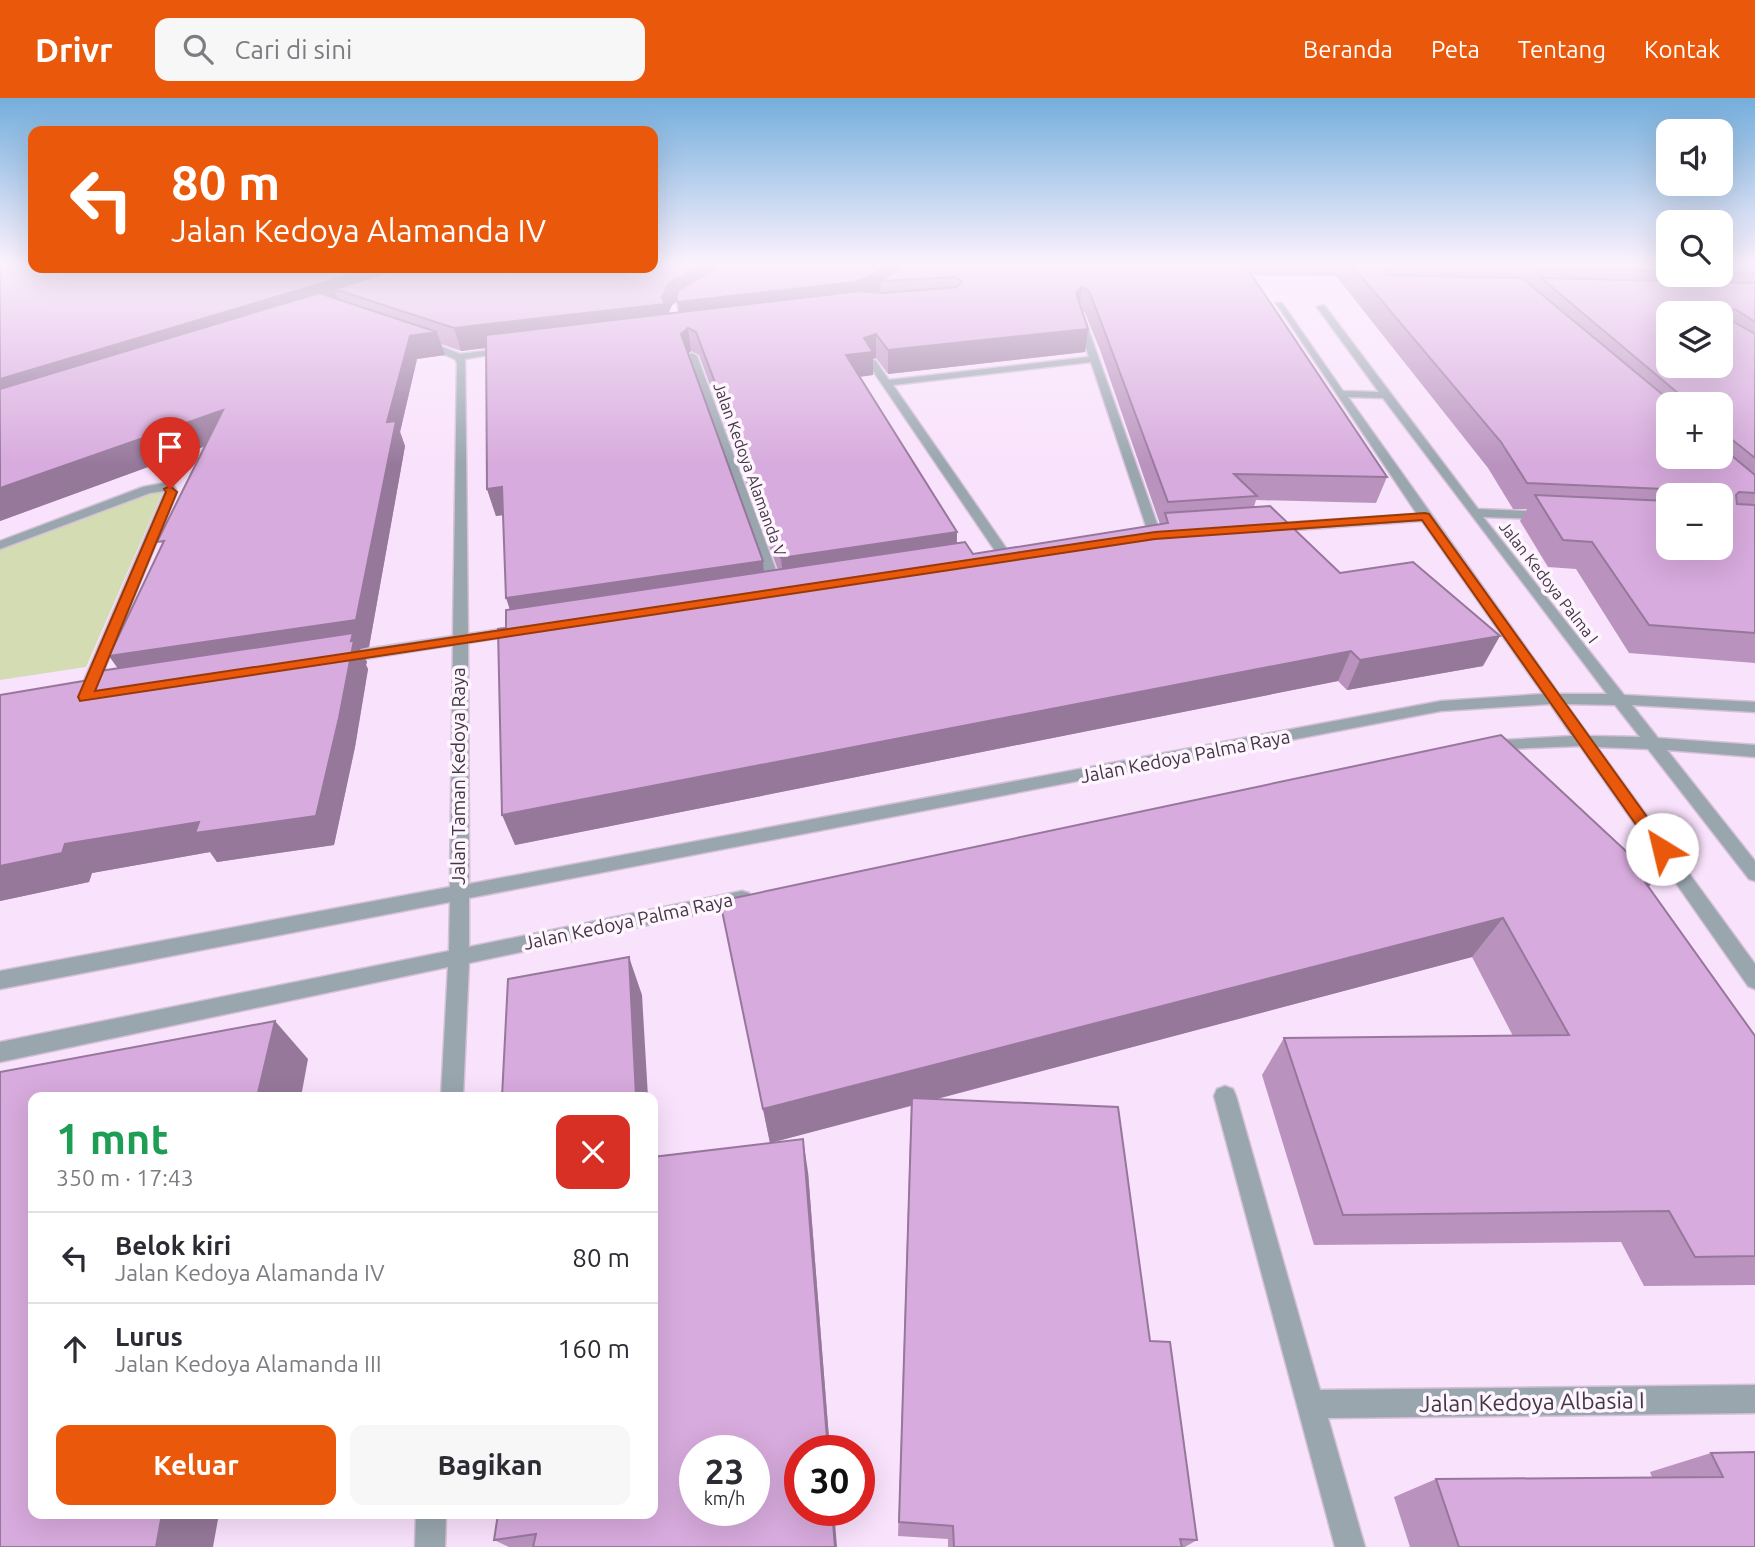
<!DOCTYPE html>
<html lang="id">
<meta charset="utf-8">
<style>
:root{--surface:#fff;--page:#f7f7f7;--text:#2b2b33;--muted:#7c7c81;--line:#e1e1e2;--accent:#ea580c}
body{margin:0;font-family:Ubuntu,sans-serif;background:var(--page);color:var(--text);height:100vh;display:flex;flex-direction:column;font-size:26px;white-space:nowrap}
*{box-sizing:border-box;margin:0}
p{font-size:23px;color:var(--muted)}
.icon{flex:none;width:38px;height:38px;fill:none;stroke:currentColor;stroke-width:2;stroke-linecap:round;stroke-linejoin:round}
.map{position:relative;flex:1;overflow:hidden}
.sheet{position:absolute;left:28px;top:994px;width:630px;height:427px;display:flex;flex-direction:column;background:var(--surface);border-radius:14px;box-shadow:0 7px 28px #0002}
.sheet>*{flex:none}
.hud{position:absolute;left:28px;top:28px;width:630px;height:147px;border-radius:14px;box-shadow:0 7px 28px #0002;background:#ea580c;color:#fff;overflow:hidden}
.controls{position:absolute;left:1656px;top:21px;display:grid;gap:14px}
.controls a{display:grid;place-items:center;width:77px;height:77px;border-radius:14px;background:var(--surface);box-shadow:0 7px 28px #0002;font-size:35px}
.speed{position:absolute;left:679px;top:1337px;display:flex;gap:14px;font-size:35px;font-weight:700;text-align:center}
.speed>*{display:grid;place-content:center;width:91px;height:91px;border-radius:50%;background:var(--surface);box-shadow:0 7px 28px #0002;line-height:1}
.speed small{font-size:18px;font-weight:400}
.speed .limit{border:10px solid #d22;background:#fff;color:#111}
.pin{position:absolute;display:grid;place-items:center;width:60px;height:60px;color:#fff;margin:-72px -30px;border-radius:50% 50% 50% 0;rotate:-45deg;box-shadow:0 0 7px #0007}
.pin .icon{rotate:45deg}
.me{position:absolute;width:77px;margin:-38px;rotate:324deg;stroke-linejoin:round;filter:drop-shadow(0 0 5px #0008)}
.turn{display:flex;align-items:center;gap:24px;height:147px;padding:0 28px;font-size:32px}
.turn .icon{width:91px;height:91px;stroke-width:2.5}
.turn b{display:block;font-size:49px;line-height:60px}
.round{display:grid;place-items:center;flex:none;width:74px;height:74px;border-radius:14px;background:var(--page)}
.summary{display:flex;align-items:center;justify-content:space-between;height:119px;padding:0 28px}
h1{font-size:42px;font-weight:700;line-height:52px;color:#1e9e55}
.cta{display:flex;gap:14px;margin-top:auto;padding:14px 28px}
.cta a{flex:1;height:80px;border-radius:14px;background:var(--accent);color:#fff;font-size:28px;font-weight:700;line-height:80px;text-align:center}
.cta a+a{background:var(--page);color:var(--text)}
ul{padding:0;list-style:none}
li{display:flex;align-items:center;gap:21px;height:91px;padding:0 28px;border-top:2px solid var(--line)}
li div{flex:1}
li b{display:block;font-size:26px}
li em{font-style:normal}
header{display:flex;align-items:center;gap:42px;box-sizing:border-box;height:98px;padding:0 35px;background:var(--accent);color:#fff}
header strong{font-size:33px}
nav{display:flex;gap:38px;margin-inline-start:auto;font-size:24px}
.search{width:490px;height:63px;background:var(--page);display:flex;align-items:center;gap:18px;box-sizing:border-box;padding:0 24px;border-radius:14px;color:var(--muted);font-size:26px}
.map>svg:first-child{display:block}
.green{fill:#d4dcb3}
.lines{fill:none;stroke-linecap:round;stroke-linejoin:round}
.street-casing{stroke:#d4c0d7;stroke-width:3}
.street{fill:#99a6ae;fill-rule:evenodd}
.wall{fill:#b993be;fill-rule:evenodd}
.shaded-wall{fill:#96789b}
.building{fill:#d7abdd;stroke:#96789b;stroke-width:2;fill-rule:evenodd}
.route{fill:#ea580c;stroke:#983908;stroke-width:2}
.labels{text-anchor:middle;stroke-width:7;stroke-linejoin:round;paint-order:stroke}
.far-street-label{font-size:16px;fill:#413843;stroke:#fef5ff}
.street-label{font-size:19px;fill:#413843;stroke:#fef5ff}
.near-street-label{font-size:23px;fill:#413843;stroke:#fef5ff}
</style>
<header>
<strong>Drivr</strong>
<div class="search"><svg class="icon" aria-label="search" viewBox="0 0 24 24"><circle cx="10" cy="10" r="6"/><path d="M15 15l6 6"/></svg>Cari di sini</div>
<nav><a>Beranda</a><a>Peta</a><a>Tentang</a><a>Kontak</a></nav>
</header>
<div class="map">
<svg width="1755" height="1449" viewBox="0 0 1755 1449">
<rect width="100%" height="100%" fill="#f9e2fc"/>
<path class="green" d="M 167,384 L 86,569 L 0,582 L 0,446 Z"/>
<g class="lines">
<defs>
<path id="street" d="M 1276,205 L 1282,205 L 1343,293 L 1379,294 L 1317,209 L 1324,207 L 1478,411 L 1549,414 L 1551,417 L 1545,421 L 1483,419 L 1624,597 L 1755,604 L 1755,614 L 1632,607 L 1658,640 L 1755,647 L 1755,659 L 1667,652 L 1755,763 L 1755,783 L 1749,781 L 1648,651 L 1597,649 L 1755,866 L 1755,891 L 1748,888 L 1580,648 L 1480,652 L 1478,648 L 1480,644 L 1486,643 L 1572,638 L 1550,606 L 1441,613 L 469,800 L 469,849 L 742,793 L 749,795 L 751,800 L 749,805 L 742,807 L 469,865 L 463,999 L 441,999 L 448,869 L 0,964 L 0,944 L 449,853 L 450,804 L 0,891 L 0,873 L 450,789 L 453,547 L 339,565 L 332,560 L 339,555 L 453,538 L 457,265 L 455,261 L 417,245 L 417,241 L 420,240 L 460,256 L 508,250 L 513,253 L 465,261 L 468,536 L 522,528 L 529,532 L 522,536 L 468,545 L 469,786 L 1441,603 L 1543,596 L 1422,423 L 1268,434 L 1262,430 L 1268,426 L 1417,416 ZM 1348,299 L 1383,300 L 1607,596 L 1559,596 ZM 1566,606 L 1615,607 L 1640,639 L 1589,638 Z
M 1079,213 L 1083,216 L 1161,437 L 1159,440 L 1151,440 L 1149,437 L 1091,264 L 893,287 L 1013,460 L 1012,463 L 1002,463 L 867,264 L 875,262 L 889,282 L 1089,259 L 1075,216 Z
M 692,255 L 697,258 L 784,494 L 782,497 L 777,498 L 770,494 L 687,258 Z
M 164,385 L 174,388 L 177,394 L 93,599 L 90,602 L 80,602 L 77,599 L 165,393 L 150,395 L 0,451 L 0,443 L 143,389 Z
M 1225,988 L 1233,991 L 1236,998 L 1320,1292 L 1755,1287 L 1755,1315 L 1328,1320 L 1365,1449 L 1335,1449 L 1214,998 L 1217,991 Z
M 416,1416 L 446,1416 L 445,1449 L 415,1449 Z"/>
</defs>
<use href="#street" class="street-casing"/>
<use href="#street" class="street"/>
</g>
<path class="wall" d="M 0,164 L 1668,164 L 1668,177 L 1720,177 L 1720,164 L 1755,164 L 1755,565 L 1629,555 L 1576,471 L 1548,469 L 1520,423 L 1527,411 L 1513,411 L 1488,370 L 1336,178 L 1252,177 L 1387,379 L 1376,405 L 1256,402 L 1254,409 L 1340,475 L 1483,568 L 1347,592 L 1338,583 L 515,747 L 506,530 L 510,511 L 503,417 L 496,418 L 487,391 L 486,250 L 461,253 L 441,246 L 445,257 L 417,261 L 400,334 L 405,348 L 369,549 L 360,551 L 367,564 L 366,567 L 368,571 L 355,649 L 334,747 L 217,764 L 210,754 L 92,775 L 89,784 L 0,803 L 0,597 L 95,581 L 118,570 L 109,558 L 161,450 L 205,348 L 0,423 ZM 676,204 L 678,214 L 668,216 L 672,207 ZM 1082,212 L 1085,215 L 1100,252 L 1160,426 L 973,456 L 957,445 L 957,434 L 860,279 L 873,277 L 873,261 L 876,260 L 888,276 L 1085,254 L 1088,231 ZM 691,253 L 699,257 L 778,472 L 764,474 L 688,255 ZM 1668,306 L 1720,306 L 1720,359 ZM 1668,397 L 1720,397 L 1668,450 Z
M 1648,789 L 1755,938 L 1755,1187 L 1644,1188 L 1621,1144 L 1314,1147 L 1262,977 L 1284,940 L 1513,938 L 1472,859 L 937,1001 L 1150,1243 L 1197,1442 L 1185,1449 L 948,1449 L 948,1441 L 898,1438 L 911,1008 L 770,1045 L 720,803 Z
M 808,1074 L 830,1353 L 800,1353 L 837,1449 L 509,1449 L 494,1442 Z
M 1755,1354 L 1755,1449 L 1410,1449 L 1394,1399 L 1436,1381 L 1652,1379 L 1650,1374 L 1711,1355 Z"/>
<path class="shaded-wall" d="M 708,164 L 748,164 L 676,200 L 676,204 L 672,207 L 667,219 L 668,228 L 461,253 L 454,230 L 662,199 L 669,185 Z
M 891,164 L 921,164 L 881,183 L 881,192 L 870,200 L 681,226 L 678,204 Z
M 373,170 L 448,170 L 334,191 L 339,204 L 0,310 L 0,281 Z
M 1082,189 L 1079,210 L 1076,195 Z
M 688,230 L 691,253 L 685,259 L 681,236 Z
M 1088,231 L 1085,254 L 888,276 L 888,252 Z
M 437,234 L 445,257 L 417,261 L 400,334 L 405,348 L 369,549 L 360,551 L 367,564 L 366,567 L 368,571 L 355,649 L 334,747 L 217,764 L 210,754 L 92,775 L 89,784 L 0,803 L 0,768 L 129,586 L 109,558 L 387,324 L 410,238 Z
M 876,236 L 876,260 L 873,261 L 873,277 L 846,280 L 846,257 L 864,240 Z
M 223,312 L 236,337 L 0,423 L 0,390 Z
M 502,389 L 510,416 L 496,418 L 487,391 Z
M 957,434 L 956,461 L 784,487 L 781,460 Z
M 763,463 L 765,490 L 515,527 L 506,500 Z
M 1500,538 L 1483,568 L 1347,592 L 1360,562 Z
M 1351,553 L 1338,583 L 515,747 L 502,717 Z
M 1656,781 L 1619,820 L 1645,784 Z
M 1503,820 L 1472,859 L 770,1045 L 763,1011 Z
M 629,859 L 642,897 L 648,999 L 636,999 Z
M 275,923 L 308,961 L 301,999 L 257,999 Z
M 803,1041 L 808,1074 L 830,1353 L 828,1353 Z
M 832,1412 L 834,1412 L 837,1449 L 835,1449 Z
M 162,1416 L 219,1416 L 213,1449 L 156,1449 Z"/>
<path class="building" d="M 0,164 L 33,164 L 33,170 L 373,170 L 0,281 Z
M 653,164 L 708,164 L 669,185 L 662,199 L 665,206 L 454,230 L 334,191 L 402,170 L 653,170 Z
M 728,164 L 891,164 L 870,178 L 855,184 L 678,204 L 676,200 L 679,192 Z
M 910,164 L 1243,164 L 1387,379 L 1234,376 L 1257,398 L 1168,404 L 1103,229 L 1089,193 L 1082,189 L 1076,195 L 1088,231 L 888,252 L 876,236 L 864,240 L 873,254 L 846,257 L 957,434 L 781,460 L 696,234 L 688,230 L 681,236 L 763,463 L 506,500 L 502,389 L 487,391 L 486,237 L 860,193 L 882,195 L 957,189 L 962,184 L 955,179 L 881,183 Z
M 1349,164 L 1668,164 L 1668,173 L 1391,167 L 1385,173 L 1388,177 L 1522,180 L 1674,306 L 1668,306 L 1668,359 L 1720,359 L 1720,348 L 1755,377 L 1755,395 L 1739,394 L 1736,397 L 1737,406 L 1755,407 L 1755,535 L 1649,527 L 1592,444 L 1563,442 L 1535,397 L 1668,403 L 1668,450 L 1720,450 L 1720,397 L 1688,397 L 1687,392 L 1527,385 L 1501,344 Z
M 1720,164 L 1755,164 L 1755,175 L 1720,174 Z
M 1541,180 L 1755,185 L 1755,224 L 1735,211 L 1732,212 L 1732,223 L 1755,236 L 1755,360 L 1720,332 L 1720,306 L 1685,306 L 1685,301 ZM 1668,215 L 1720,215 L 1720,268 L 1668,268 Z
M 319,195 L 437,234 L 410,238 L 387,324 L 396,323 L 356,522 L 109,558 L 164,443 L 157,444 L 223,312 L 0,390 L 0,291 Z
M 1270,408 L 1340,475 L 1413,464 L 1500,538 L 1360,562 L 1351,553 L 502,717 L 498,531 L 506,530 L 506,512 L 965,444 L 973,456 L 1168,425 L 1165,415 Z
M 353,535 L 351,543 L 354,542 L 339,620 L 316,718 L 195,735 L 199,724 L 65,746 L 62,755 L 0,768 L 0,597 L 95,581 L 100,573 Z
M 1501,637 L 1656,781 L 1645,784 L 1755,938 L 1755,1158 L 1695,1159 L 1669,1113 L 1343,1117 L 1284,940 L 1569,937 L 1503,820 L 763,1011 L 720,803 Z
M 629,859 L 636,999 L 502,999 L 508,881 Z
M 275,923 L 257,999 L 33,999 L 33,1416 L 162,1416 L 156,1449 L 0,1449 L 0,974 Z
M 912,1000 L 1118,1009 L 1150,1243 L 1170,1244 L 1197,1442 L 1180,1441 L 1182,1449 L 954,1449 L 953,1428 L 899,1424 Z
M 803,1041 L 828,1353 L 800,1353 L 800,1412 L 832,1412 L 835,1449 L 533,1449 L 536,1436 L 494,1442 L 498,1416 L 653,1416 L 653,1059 ZM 695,1353 L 754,1353 L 754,1412 L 695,1412 Z
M 1755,1354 L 1755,1449 L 1459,1449 L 1436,1381 L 1723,1379 L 1711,1355 Z"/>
<linearGradient id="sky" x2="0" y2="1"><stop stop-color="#74aedc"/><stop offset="0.45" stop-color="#fcf2fe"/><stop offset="1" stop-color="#fcf2fe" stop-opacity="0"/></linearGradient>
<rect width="1755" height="367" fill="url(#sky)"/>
<path class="route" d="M 170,388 L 177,394 L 95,593 L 1155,434 L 1425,415 L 1429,416 L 1670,751 L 1662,757 L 1656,755 L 1422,422 L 1155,441 L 80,603 L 78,599 L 166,394 L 164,391 Z"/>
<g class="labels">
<g class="far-street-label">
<text transform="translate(750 371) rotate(70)" y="6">Jalan Kedoya Alamanda V</text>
<text transform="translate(1549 484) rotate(52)" y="6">Jalan Kedoya Palma I</text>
</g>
<g class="street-label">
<text transform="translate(1185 658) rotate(-11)" y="7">Jalan Kedoya Palma Raya</text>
<text transform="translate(458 678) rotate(-90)" y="7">Jalan Taman Kedoya Raya</text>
<text transform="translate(628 823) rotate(-12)" y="7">Jalan Kedoya Palma Raya</text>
</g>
<g class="near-street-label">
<text transform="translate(1532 1304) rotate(-1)" y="8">Jalan Kedoya Albasia I</text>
</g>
</g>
</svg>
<div class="controls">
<a><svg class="icon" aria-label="sound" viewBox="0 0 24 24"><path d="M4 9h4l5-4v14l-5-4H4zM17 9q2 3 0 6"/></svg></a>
<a><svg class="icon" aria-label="search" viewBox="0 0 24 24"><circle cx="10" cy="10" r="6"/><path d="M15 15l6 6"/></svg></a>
<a><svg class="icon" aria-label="layers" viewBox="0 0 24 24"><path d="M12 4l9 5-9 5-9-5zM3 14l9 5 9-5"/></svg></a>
<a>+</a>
<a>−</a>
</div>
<div class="speed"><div>23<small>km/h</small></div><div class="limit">30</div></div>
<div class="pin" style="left:170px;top:391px;background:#d93025"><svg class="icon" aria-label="arrive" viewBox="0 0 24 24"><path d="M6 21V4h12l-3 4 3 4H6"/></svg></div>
<svg class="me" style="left:1662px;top:751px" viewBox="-20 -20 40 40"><circle r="19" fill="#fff"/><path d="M0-13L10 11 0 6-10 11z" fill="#ea580c"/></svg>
<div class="hud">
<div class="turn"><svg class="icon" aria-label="left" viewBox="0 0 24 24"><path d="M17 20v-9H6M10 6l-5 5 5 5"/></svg><div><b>80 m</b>Jalan Kedoya Alamanda IV</div></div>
</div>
<section class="sheet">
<div class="summary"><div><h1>1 mnt</h1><p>350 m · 17:43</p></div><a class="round" style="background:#d93025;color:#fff"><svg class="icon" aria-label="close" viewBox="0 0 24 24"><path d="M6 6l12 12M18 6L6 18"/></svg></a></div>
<ul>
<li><svg class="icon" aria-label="left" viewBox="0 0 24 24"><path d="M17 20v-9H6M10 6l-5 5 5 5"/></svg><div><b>Belok kiri</b><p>Jalan Kedoya Alamanda IV</p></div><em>80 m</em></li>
<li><svg class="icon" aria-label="ahead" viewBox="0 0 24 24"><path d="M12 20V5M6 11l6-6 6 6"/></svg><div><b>Lurus</b><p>Jalan Kedoya Alamanda III</p></div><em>160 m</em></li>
</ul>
<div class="cta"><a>Keluar</a><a>Bagikan</a></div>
</section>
</div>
